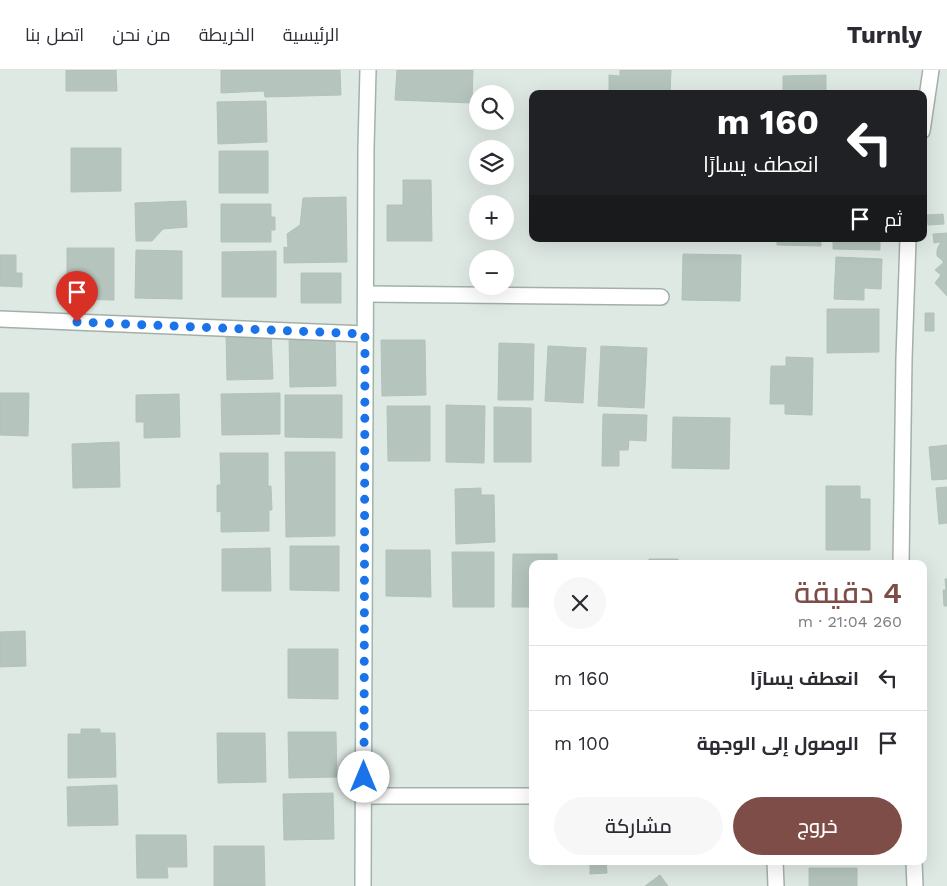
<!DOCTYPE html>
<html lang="ar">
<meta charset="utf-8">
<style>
:root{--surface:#fff;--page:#f7f7f7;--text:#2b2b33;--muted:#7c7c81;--line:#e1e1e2;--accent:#7f4d47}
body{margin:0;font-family:"Work Sans",Cairo,sans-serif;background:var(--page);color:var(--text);direction:rtl;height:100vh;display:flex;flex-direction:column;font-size:19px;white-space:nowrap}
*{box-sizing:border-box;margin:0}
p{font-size:16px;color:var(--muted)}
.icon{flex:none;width:28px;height:28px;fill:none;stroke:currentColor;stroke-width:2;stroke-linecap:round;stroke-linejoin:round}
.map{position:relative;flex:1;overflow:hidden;direction:ltr}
.panel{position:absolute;left:529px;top:490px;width:398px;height:305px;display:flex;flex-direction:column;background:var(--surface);border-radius:10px;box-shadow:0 5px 20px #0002;direction:rtl}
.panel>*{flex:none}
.top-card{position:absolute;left:529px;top:20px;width:398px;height:152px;border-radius:10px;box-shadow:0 5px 20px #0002;direction:rtl;background:#202124;color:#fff;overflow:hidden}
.controls{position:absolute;left:469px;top:15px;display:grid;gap:10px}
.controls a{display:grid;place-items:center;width:45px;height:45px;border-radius:50%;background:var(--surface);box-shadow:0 5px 20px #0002;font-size:25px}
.pin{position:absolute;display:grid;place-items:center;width:42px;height:42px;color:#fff;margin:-51px -21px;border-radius:50% 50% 50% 0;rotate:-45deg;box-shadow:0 0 5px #0007}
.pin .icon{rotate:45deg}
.me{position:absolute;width:55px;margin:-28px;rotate:0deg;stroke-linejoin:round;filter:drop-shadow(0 0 4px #0008)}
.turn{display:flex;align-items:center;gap:18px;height:105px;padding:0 25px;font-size:22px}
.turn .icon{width:65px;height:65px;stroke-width:2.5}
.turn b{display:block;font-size:35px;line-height:42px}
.then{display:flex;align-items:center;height:48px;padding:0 25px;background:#0003;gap:10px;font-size:19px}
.round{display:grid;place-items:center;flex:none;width:52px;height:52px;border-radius:26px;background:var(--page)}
.headline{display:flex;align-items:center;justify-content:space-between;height:85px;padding:0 25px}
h1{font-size:30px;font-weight:600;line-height:38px;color:var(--accent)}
.cta{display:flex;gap:10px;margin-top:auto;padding:10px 25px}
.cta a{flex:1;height:58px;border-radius:30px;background:var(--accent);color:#fff;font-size:20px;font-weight:600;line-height:58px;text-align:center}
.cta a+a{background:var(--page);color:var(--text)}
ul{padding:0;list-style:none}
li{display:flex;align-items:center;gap:15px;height:65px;padding:0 25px;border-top:1px solid var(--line)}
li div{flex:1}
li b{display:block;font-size:19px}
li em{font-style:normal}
header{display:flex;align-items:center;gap:30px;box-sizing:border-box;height:70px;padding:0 25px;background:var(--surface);border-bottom:1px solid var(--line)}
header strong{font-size:24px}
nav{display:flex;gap:28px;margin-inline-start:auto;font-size:18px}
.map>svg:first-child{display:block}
.building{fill:#b5c4bd;stroke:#b2c2ba}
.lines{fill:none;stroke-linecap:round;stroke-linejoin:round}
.street-casing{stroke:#a3b0aa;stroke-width:18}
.secondary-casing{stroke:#a0b4ab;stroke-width:18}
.street{stroke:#fff;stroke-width:15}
.secondary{stroke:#fff;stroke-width:15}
.route{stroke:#1a73e8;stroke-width:9;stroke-dasharray:0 16.2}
</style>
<header>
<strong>Turnly</strong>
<nav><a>الرئيسية</a><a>الخريطة</a><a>من نحن</a><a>اتصل بنا</a></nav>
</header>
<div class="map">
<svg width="947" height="816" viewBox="0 0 947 816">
<rect width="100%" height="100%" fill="#dfe9e4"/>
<path class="building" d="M 66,0 L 116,0 L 117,21 L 66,21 Z
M 221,0 L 340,0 L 341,25 L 265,27 L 264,21 L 221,23 Z
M 397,0 L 473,0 L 472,33 L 395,30 Z
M 620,0 L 671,0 L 670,24 L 609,24 L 609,5 L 620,6 Z
M 826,5 L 826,24 L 783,24 L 783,6 Z
M 266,31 L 267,72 L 218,74 L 217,32 Z
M 71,78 L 121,78 L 121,121 L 71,122 Z
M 219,81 L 268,81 L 268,123 L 219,123 Z
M 403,110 L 431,110 L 432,171 L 387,171 L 387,135 L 403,135 Z
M 346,127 L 347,192 L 284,193 L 284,177 L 288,178 L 287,164 L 300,155 L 303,128 Z
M 186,131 L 187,157 L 163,159 L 152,171 L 136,171 L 135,133 Z
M 221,134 L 271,134 L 271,147 L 275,147 L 275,160 L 271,160 L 271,172 L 221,172 Z
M 943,144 L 944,154 L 928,155 L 927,145 Z
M 947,163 L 947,226 L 935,213 L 941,205 L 935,200 L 943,193 L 943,191 L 937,186 L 937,180 L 939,175 L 942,172 L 934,173 L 933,164 Z
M 777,169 L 821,169 L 821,176 L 777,175 Z
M 833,169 L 880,169 L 880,180 L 833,179 Z
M 67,178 L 114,178 L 114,230 L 67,229 Z
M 136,180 L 182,181 L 182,229 L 135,228 Z
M 276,181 L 276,227 L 222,227 L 222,182 Z
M 683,184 L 741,185 L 740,231 L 682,230 Z
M 0,185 L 16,185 L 16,203 L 22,203 L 22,217 L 0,216 Z
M 836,187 L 882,189 L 881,219 L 864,218 L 864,230 L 834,229 Z
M 301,203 L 341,203 L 341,233 L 301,233 Z
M 827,239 L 879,239 L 879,282 L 827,283 Z
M 925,243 L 934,243 L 934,261 L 925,261 Z
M 271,261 L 273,309 L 227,310 L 226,262 Z
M 289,267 L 335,267 L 336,316 L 290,317 Z
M 381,270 L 425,270 L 426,325 L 382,326 Z
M 499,273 L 534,274 L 533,330 L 498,330 Z
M 548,276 L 586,278 L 583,333 L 545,331 Z
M 601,276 L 647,278 L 644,338 L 598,336 Z
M 786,287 L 813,288 L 812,345 L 785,344 L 785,334 L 770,334 L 771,296 L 786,296 Z
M 0,323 L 29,323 L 28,366 L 0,365 Z
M 280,323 L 280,364 L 222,365 L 221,324 Z
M 179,324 L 180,367 L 144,368 L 144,352 L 136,352 L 136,325 Z
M 285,325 L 342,325 L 342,368 L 285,367 Z
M 446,335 L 485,336 L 484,393 L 446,392 Z
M 387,336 L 430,336 L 430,391 L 388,391 Z
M 494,337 L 531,338 L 531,392 L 494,392 Z
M 603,344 L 647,345 L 646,371 L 629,370 L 628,380 L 619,380 L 619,396 L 602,396 Z
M 673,347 L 730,348 L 729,399 L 672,398 Z
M 119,372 L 120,417 L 73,418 L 72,374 Z
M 947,375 L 947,409 L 932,410 L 929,377 Z
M 285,382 L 335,382 L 335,466 L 286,467 Z
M 220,383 L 268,383 L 268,416 L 271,416 L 272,440 L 269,440 L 269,461 L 221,462 L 221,441 L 217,442 L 217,415 L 221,415 Z
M 826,416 L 860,416 L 860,429 L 870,429 L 870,480 L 826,480 Z
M 947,417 L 947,453 L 939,454 L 936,418 Z
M 481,418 L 481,425 L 494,425 L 495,472 L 456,474 L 455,419 Z
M 290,476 L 339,476 L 339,521 L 290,520 Z
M 270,478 L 271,521 L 222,521 L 222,479 Z
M 386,480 L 430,480 L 431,527 L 386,526 Z
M 452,482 L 494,482 L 494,537 L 453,537 Z
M 513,484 L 557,484 L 557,494 L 532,494 L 532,537 L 512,537 Z
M 649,489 L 678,489 L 678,494 L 649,494 Z
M 945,509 L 947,509 L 947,536 L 944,536 L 943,520 L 946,520 Z
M 25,561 L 26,596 L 0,597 L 0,562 Z
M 288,579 L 338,579 L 338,629 L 288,628 Z
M 81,659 L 100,659 L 100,663 L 115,663 L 116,707 L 68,708 L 68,664 L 81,664 Z
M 288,662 L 336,662 L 337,707 L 289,708 Z
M 217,663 L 265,663 L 266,712 L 218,713 Z
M 117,715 L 118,755 L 68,756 L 67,717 Z
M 333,723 L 334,769 L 284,770 L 283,724 Z
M 136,765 L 186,765 L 187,797 L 167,797 L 168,808 L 137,808 Z
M 214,776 L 264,776 L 265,816 L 214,816 Z
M 590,791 L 606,791 L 607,803 L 590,804 Z
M 671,791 L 689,791 L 690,794 L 671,794 Z
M 809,798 L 857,798 L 857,816 L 809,816 Z
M 660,805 L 668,816 L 645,816 Z"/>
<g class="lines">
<defs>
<path id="street" d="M 922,61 L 931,0
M 366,224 L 661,227
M 0,249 L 365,264
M 901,494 L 904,289 L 908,169
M 364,726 L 532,726
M 775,791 L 776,816
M 914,791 L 915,816"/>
<path id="secondary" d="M 363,816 L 366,78 L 368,0"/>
</defs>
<use href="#street" class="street-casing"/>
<use href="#secondary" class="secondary-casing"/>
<use href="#street" class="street"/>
<use href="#secondary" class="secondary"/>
</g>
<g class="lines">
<path class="route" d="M 77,252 L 365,264 L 364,707"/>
</g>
</svg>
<div class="controls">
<a><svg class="icon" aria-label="search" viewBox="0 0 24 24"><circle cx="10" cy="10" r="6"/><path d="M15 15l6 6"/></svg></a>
<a><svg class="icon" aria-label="layers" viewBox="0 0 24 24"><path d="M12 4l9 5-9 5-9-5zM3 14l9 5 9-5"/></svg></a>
<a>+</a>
<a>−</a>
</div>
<div class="pin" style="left:77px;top:252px;background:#d93025"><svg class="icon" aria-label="arrive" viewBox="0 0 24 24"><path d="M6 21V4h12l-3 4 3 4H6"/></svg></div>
<svg class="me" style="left:364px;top:707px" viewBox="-20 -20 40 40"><circle r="19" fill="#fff"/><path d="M0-13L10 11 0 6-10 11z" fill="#1a73e8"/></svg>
<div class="top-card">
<div class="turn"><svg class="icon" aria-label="left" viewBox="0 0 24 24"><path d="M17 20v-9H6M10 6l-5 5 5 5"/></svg><div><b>160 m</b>انعطف يسارًا</div></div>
<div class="then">ثم<svg class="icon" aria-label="arrive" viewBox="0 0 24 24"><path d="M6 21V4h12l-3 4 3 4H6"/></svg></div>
</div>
<section class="panel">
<div class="headline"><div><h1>4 دقيقة</h1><p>260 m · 21:04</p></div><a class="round"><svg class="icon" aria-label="close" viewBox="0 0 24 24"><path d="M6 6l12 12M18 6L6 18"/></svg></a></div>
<ul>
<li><svg class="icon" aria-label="left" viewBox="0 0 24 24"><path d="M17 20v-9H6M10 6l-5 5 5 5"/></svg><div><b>انعطف يسارًا</b></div><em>160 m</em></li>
<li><svg class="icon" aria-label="arrive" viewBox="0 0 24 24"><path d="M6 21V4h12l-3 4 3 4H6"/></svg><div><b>الوصول إلى الوجهة</b></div><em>100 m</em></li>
</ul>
<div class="cta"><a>خروج</a><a>مشاركة</a></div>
</section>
</div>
